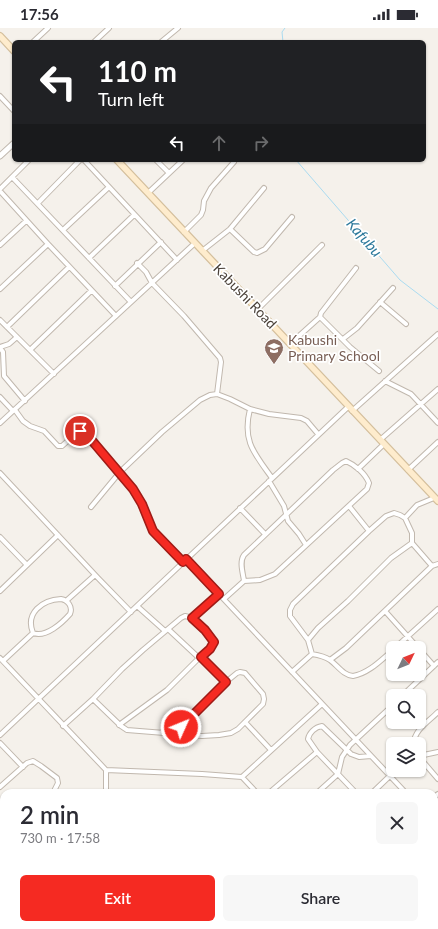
<!DOCTYPE html>
<meta charset="utf-8">
<style>
:root{--surface:#fff;--page:#f7f7f7;--text:#2b2b33;--muted:#7c7c81;--accent:#f52a22}
body{margin:0;font-family:Lato,sans-serif;background:var(--page);color:var(--text);height:100vh;display:flex;flex-direction:column;font-size:15px;white-space:nowrap}
*{box-sizing:border-box;margin:0}
p{font-size:13px;color:var(--muted)}
.icon{flex:none;width:22px;height:22px;fill:none;stroke:currentColor;stroke-width:2;stroke-linecap:round;stroke-linejoin:round}
.map{position:relative;flex:1;overflow:hidden}
.sheet{position:absolute;left:0px;top:761px;width:438px;height:140px;display:flex;flex-direction:column;background:var(--surface);border-radius:12px 12px 0 0;box-shadow:0 1px 3px #0004}
.sheet>*{flex:none}
.hud{position:absolute;left:12px;top:12px;width:414px;height:122px;border-radius:6px;box-shadow:0 1px 3px #0004;background:#202124;color:#fff;overflow:hidden}
.needle{width:26px;rotate:47deg}
.fabs{position:absolute;left:386px;top:613px;display:grid;gap:8px}
.fabs a{display:grid;place-items:center;width:40px;height:40px;border-radius:6px;background:var(--surface);box-shadow:0 1px 3px #0004;font-size:20px}
.pin{position:absolute;display:grid;place-items:center;width:34px;height:34px;color:#fff;margin:-17px;border:2px solid #fff;border-radius:50%;box-shadow:0 1px 4px #0007}
.me{position:absolute;width:44px;margin:-22px;rotate:46deg;stroke-linejoin:round;filter:drop-shadow(0 0 3px #0008)}
.turn{display:flex;align-items:center;gap:14px;height:84px;padding:0 20px;font-size:18px}
.turn .icon{width:52px;height:52px;stroke-width:2.5}
.turn b{display:block;font-size:28px;line-height:34px}
.lanes{display:flex;align-items:center;height:38px;padding:0 20px;background:#0003;justify-content:center;gap:20px;direction:ltr}
.lanes .off{opacity:.35}
.round{display:grid;place-items:center;flex:none;width:42px;height:42px;border-radius:6px;background:var(--page)}
.overview{display:flex;align-items:center;justify-content:space-between;height:68px;padding:0 20px}
h1{font-size:24px;font-weight:600;line-height:30px}
.action{display:flex;gap:8px;margin-top:auto;padding:8px 20px}
.action a{flex:1;height:46px;border-radius:6px;background:var(--accent);color:#fff;font-size:16px;font-weight:600;line-height:46px;text-align:center}
.action a+a{background:var(--page);color:var(--text)}
.status{display:flex;justify-content:space-between;align-items:center;height:28px;padding:0 20px;background:var(--surface);direction:ltr}
.status svg{height:11px;fill:currentColor}
.map>svg:first-child{display:block}
.lines{fill:none;stroke-linecap:round;stroke-linejoin:round}
.stream{stroke:#aadbf0;stroke-width:1}
.minor-casing{stroke:#c1b8ae;stroke-width:6}
.tertiary-casing{stroke:#c1b8ae;stroke-width:7}
.secondary-casing{stroke:#d4bf9c;stroke-width:8}
.minor{stroke:#fff;stroke-width:4}
.tertiary{stroke:#fff;stroke-width:5}
.secondary{stroke:#feeccd;stroke-width:5.5}
.route-casing{stroke:#9f1b16;stroke-width:10}
.route{stroke:#f52a22;stroke-width:7}
.labels{text-anchor:middle;stroke-width:3.5;stroke-linejoin:round;paint-order:stroke}
.street-label{font-size:14px;fill:#4a4139;stroke:#fff}
.education-label{font-size:14px;fill:#785e54;stroke:#fff;text-anchor:start}
.water-label{font-size:15px;font-style:italic;fill:#2e7a9c;stroke:#fff}
</style>
<div class="status"><b>17:56</b><svg viewBox="0 0 49 12"><path d="M0 12V9h3v3zM5 12V6h3v6zM10 12V3h3v9zM15 12V0h3v12zM26 1h20v11H26zM47 4h2v5h-2z"/></svg></div>
<div class="map">
<svg width="438" height="901" viewBox="0 0 438 901">
<rect width="100%" height="100%" fill="#f5f1eb"/>
<g class="lines">
<path class="stream" d="M 283,14 L 282,4 L 285,0
M 296,132 L 400,252 L 438,281"/>
<defs>
<path id="minor" d="M 33,14 L 48,0
M 94,14 L 109,0
M 161,14 L 178,0
M 0,68 L 14,83
M 84,132 L 177,232
M 156,132 L 169,145
M 12,149 L 131,274
M 0,161 L 29,132
M 0,163 L 48,216 L 116,288
M 148,165 L 183,132
M 38,175 L 80,132
M 230,201 L 254,224 L 257,225 L 265,221 L 292,189
M 63,202 L 109,159
M 184,204 L 201,187 L 203,182 L 204,173 L 211,160 L 234,134
M 0,217 L 26,193
M 202,223 L 230,201 L 264,160
M 89,230 L 134,187
M 137,235 L 146,244 L 152,255 L 184,288 L 220,330 L 221,334 L 217,366
M 115,258 L 161,214
M 0,261 L 48,216
M 380,274 L 406,296
M 258,281 L 322,217
M 320,289 L 350,319 L 379,343
M 0,292 L 54,346
M 7,299 L 69,239
M 343,311 L 357,300 L 393,260
M 290,316 L 320,289 L 321,285 L 356,240
M 0,319 L 9,316 L 17,309
M 0,320 L 3,324 L 4,348 L 25,373
M 30,322 L 91,263
M 385,353 L 411,366 L 438,395
M 0,369 L 13,383
M 250,381 C 242,413 254,425 272,450
M 15,382 L 23,393 L 30,398 L 44,403 L 58,418 L 62,418 L 80,402 L 83,402 L 133,461 L 142,476 L 153,503 L 183,534
M 352,383 L 438,306
M 0,395 L 195,215
M 380,412 L 438,361
M 358,441 L 384,416
M 408,442 L 438,414
M 0,445 L 98,550 L 131,584
M 269,453 L 284,478 L 288,493 L 299,506 L 306,517
M 349,478 L 369,503
M 91,479 L 120,444 L 162,404 L 200,372 L 210,367 L 217,366 L 230,371 L 250,381 L 269,386 L 301,390 L 307,393 L 318,406
M 240,480 L 265,506
M 405,490 L 417,477 L 434,470
M 0,509 L 27,537
M 186,531 L 406,765
M 0,563 L 58,507
M 61,571 C 68,572 73,579 70,586 C 62,595 46,610 33,605 C 25,585 42,572 61,571 Z
M 224,571 L 244,553 L 260,552 L 275,546 L 367,461 L 369,455 C 365,445 355,437 346,433 L 342,435 L 333,442 L 244,527 C 239,534 243,545 244,553
M 66,573 L 95,547
M 137,578 L 165,603
M 385,583 L 418,620
M 193,590 L 219,566
M 168,601 L 199,630
M 308,612 L 318,600 L 348,573 L 391,530 L 412,515
M 395,620 L 438,581
M 419,621 L 434,638
M 312,626 C 318,627 324,628 330,632 C 338,638 343,647 353,648 C 369,645 381,632 393,622
M 201,629 L 226,654
M 0,630 L 106,742 L 106,765
M 330,632 L 346,620 L 432,538 L 438,536
M 3,633 L 33,605
M 292,644 L 312,626 L 308,612 L 290,588 L 290,582 L 293,576 L 369,503 L 386,488 L 394,485 L 400,487 L 405,490 L 412,505 L 412,515 L 432,538
M 402,668 L 438,634
M 93,671 L 121,698 L 127,702 L 202,708 L 219,707 L 231,705 L 238,701 L 263,676 L 264,671 L 263,666 L 245,645 L 240,644 L 237,645 L 226,654 L 174,705
M 245,694 L 271,722
M 63,698 L 93,671 L 122,641 L 143,622 L 181,590 L 185,588 L 193,590 L 213,610 L 214,614 L 213,616 L 167,662 L 119,697
M 0,707 L 348,379
M 0,715 L 23,739
M 414,716 C 413,703 429,693 438,684
M 317,724 L 308,711 C 309,705 315,699 322,698 L 351,726 L 359,729 L 371,728
M 419,728 L 438,724
M 419,729 L 438,751
M 106,742 L 202,746 L 242,749 L 257,765
M 242,749 L 322,676
M 0,759 L 27,735 L 33,733 L 41,738 L 57,750 L 58,755 L 53,765
M 269,765 L 317,724 L 356,765
M 317,765 L 338,746 L 342,729 L 350,717 L 393,677
M 372,765 L 396,742
M 434,769 L 438,766
M 434,794 L 438,799
M 0,795 L 4,799
M 0,815 L 4,811
M 434,817 L 438,813
M 0,843 L 4,848
M 0,862 L 4,858
M 434,863 L 438,859
M 0,888 L 4,893
M 7,897 L 11,901
M 53,897 L 56,901
M 106,897 L 107,901
M 77,901 L 81,897
M 311,901 L 311,897
M 348,901 L 348,897
M 393,901 L 397,897"/>
<path id="tertiary" d="M 0,128 L 14,115"/>
<path id="secondary" d="M 0,8 L 14,23
M 117,132 L 438,473"/>
</defs>
<use href="#minor" class="minor-casing"/>
<use href="#tertiary" class="tertiary-casing"/>
<use href="#secondary" class="secondary-casing"/>
<use href="#minor" class="minor"/>
<use href="#tertiary" class="tertiary"/>
<use href="#secondary" class="secondary"/>
</g>
<g class="lines">
<defs>
<path id="route" d="M 80,403 L 83,402 L 133,461 L 142,476 L 153,503 L 183,534 L 186,531 L 219,566 L 192,590 L 205,602 L 214,614 L 210,621 L 201,629 L 226,654 L 181,699"/>
</defs>
<use href="#route" class="route-casing"/>
<use href="#route" class="route"/>
</g>
<defs>
<symbol id="school-pin" viewBox="-11 -11 22 30"><path d="M0 17L-7.5 6A9.5 9.5 0 1 1 7.5 6Z" fill="#8d6e63" stroke="#fff"/><path d="M0-5L7-2L0 1L-7-2ZM-4 1L0 2.5L4 1V4Q0 6-4 4Z" fill="#fff"/></symbol>
</defs>
<g fill-rule="evenodd">
<use href="#school-pin" x="263" y="309" width="22" height="30"/>
</g>
<g class="labels">
<g class="street-label">
<text transform="translate(245 268) rotate(46)" y="5">Kabushi Road</text>
</g>
<g class="education-label">
<text x="288" y="317">Kabushi<tspan x="288" dy="16">Primary School</tspan></text>
</g>
<g class="water-label">
<text transform="translate(364 210) rotate(49)" y="5">Kafubu</text>
</g>
</g>
</svg>
<div class="fabs">
<a><svg class="needle" viewBox="-14 -14 28 28"><path d="M0-13l5 13h-10z" fill="#e53935"/><path d="M0 13l5-13h-10z" fill="#7c7c81"/></svg></a>
<a><svg class="icon" aria-label="search" viewBox="0 0 24 24"><circle cx="10" cy="10" r="6"/><path d="M15 15l6 6"/></svg></a>
<a><svg class="icon" aria-label="layers" viewBox="0 0 24 24"><path d="M12 4l9 5-9 5-9-5zM3 14l9 5 9-5"/></svg></a>
</div>
<div class="pin" style="left:80px;top:403px;background:#d93025"><svg class="icon" aria-label="arrive" viewBox="0 0 24 24"><path d="M6 21V4h12l-3 4 3 4H6"/></svg></div>
<svg class="me" style="left:181px;top:699px" viewBox="-20 -20 40 40"><circle r="17" fill="#f52a22" stroke="#fff" stroke-width="3"/><path d="M0-11L8 9 0 5-8 9z" fill="#fff"/></svg>
<div class="hud">
<div class="turn"><svg class="icon" aria-label="left" viewBox="0 0 24 24"><path d="M17 20v-9H6M10 6l-5 5 5 5"/></svg><div><b>110 m</b>Turn left</div></div>
<div class="lanes"><svg class="icon" aria-label="left" viewBox="0 0 24 24"><path d="M17 20v-9H6M10 6l-5 5 5 5"/></svg><svg class="icon off" aria-label="ahead" viewBox="0 0 24 24"><path d="M12 20V5M6 11l6-6 6 6"/></svg><svg class="icon off" aria-label="right" viewBox="0 0 24 24"><path d="M7 20v-9h11M14 6l5 5-5 5"/></svg></div>
</div>
<section class="sheet">
<div class="overview"><div><h1>2 min</h1><p>730 m · 17:58</p></div><a class="round"><svg class="icon" aria-label="close" viewBox="0 0 24 24"><path d="M6 6l12 12M18 6L6 18"/></svg></a></div>
<div class="action"><a>Exit</a><a>Share</a></div>
</section>
</div>
